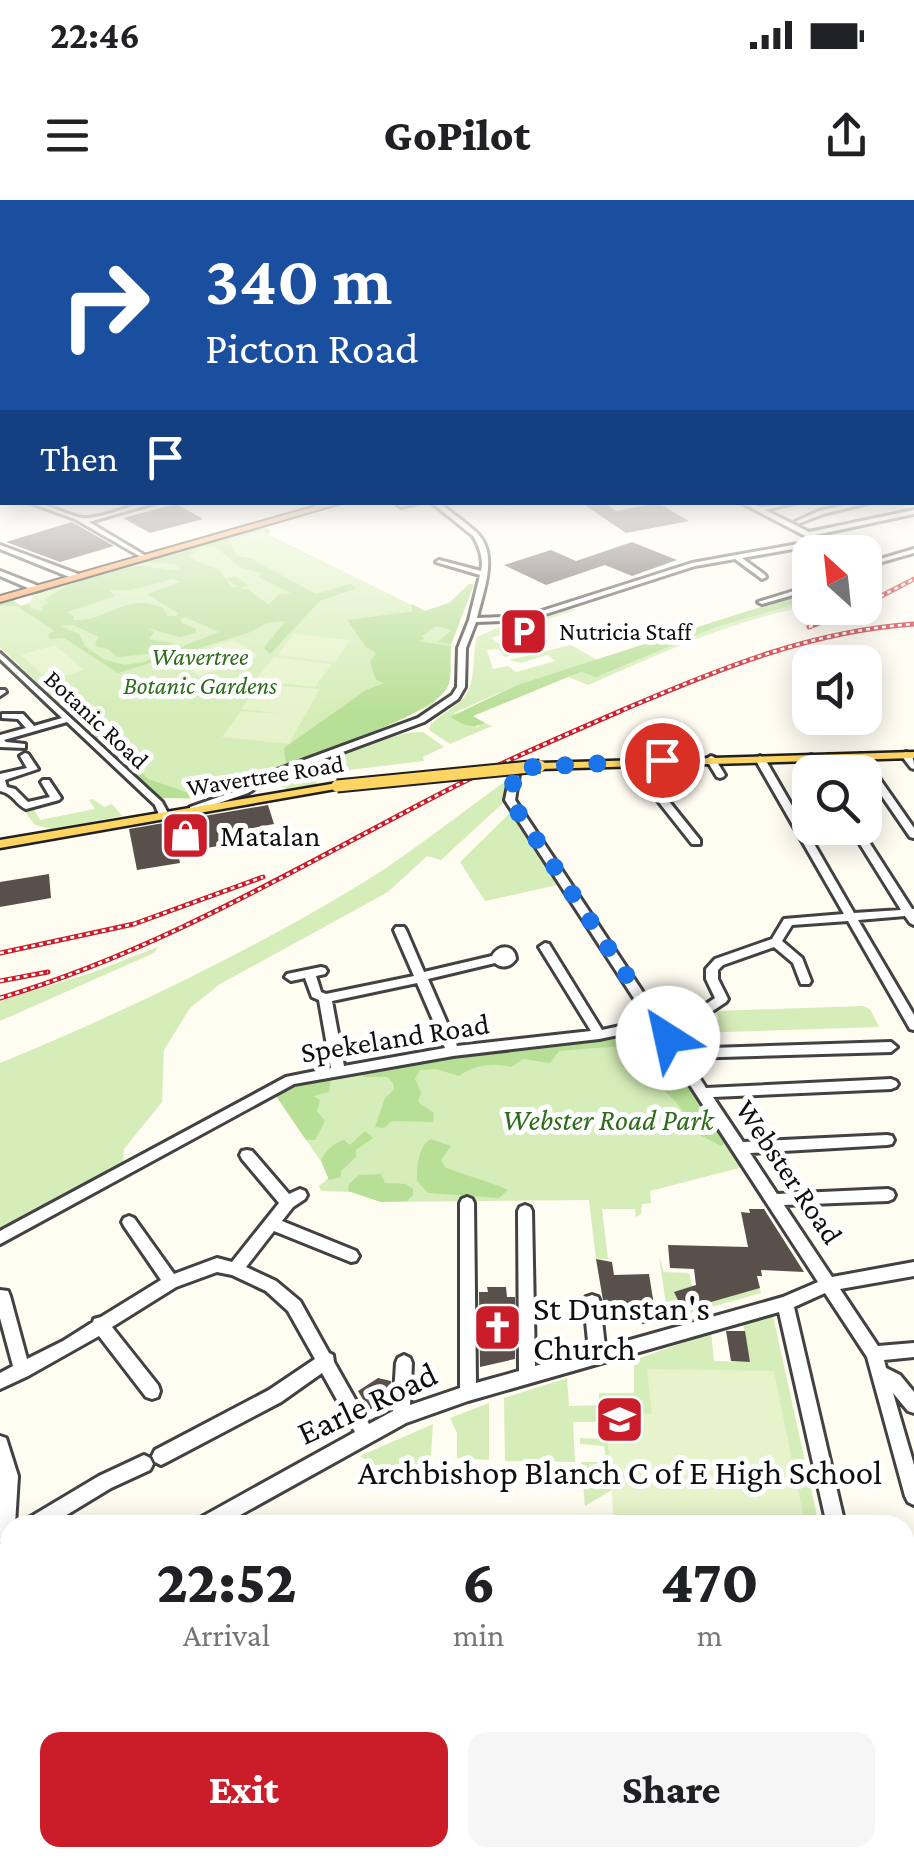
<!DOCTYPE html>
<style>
:root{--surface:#fff;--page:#f6f6f6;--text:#202124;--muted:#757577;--accent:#ca1d29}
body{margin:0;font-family:"Crimson Pro",serif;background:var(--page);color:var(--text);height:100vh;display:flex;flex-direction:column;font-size:38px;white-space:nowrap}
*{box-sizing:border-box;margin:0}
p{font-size:32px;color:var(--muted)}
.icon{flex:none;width:55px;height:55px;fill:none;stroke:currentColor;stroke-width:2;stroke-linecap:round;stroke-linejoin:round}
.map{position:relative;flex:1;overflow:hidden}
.side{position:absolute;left:0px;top:1315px;width:915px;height:352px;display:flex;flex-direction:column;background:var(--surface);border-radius:30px 30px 0 0;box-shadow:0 5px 25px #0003}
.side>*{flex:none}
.banner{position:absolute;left:0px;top:0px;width:915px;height:305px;box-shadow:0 5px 25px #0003;background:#1a4fa0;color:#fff;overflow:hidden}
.needle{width:65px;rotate:333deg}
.tools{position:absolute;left:792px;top:335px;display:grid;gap:20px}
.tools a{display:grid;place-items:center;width:90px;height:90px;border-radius:20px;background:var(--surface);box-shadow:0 5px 25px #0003;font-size:50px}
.pin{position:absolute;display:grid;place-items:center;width:85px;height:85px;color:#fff;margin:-42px;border:5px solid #fff;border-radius:50%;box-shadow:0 2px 10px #0007}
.me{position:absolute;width:110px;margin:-55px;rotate:325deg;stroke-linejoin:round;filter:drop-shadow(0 0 8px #0008)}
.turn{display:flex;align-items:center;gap:35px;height:210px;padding:0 40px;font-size:45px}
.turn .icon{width:130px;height:130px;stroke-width:2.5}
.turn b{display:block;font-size:70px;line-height:85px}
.then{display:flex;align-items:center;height:95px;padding:0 40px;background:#0003;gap:20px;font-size:38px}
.eta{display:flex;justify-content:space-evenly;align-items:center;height:170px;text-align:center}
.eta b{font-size:60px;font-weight:800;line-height:70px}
.cta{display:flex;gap:20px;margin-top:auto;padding:20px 40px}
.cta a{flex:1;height:115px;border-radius:20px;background:var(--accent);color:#fff;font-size:40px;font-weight:800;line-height:115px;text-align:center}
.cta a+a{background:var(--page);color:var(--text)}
.status{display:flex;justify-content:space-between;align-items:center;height:70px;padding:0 50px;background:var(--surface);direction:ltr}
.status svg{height:28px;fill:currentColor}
header{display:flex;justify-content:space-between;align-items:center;height:130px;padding:0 40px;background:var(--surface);font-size:45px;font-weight:800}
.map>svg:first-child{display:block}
.green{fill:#d5edb8}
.forest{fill:#b8df96;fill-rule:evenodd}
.pitch{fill:#e6f3cb}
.building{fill:#59504b}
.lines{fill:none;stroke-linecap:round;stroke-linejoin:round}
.minor-casing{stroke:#424242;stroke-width:6}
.major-casing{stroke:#202020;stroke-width:5}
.highway-casing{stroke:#202020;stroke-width:4}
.minor{fill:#fff;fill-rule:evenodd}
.major{fill:#ffd562;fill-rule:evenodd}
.highway{fill:#fd9d52;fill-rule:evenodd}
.rail-casing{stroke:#ca1d29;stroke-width:5}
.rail{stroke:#fff;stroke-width:2.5;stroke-dasharray:4;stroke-linecap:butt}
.major-bridge-casing{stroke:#202020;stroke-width:15;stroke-linecap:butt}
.major-bridge{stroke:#ffd562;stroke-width:11}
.route{stroke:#1a73e8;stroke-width:18;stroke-dasharray:0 32.4}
.labels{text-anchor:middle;stroke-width:10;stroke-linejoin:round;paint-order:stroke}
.far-poi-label{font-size:25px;fill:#0f0f0f;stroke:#fff;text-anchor:start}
.far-park-label{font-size:25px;font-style:italic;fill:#2d6d1a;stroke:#fff}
.far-street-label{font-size:25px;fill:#0f0f0f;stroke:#fff}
.poi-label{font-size:30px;fill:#0f0f0f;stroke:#fff;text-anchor:start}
.street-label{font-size:30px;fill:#0f0f0f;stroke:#fff}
.park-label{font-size:30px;font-style:italic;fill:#2d6d1a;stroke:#fff}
.near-poi-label{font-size:35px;fill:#0f0f0f;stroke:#fff;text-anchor:start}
.near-street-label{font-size:35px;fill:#0f0f0f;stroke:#fff}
</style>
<div class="status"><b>22:46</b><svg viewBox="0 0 49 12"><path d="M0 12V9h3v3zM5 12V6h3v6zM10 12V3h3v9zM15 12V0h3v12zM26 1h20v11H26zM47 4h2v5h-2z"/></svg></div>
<header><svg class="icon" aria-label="menu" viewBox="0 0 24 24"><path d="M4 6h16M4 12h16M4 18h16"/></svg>GoPilot<svg class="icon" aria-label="share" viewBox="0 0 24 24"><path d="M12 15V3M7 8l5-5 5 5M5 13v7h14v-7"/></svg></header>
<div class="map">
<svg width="914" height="1667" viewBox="0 0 914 1667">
<rect width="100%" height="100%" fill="#fffcf2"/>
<path class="green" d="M 265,327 L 271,330 L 268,335 L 424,411 L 449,403 L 469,384 L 474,384 L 451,446 L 449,483 L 432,505 L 275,568 L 226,592 L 198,599 L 158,598 L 0,447 L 0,401 L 12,399 L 21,406 L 30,402 L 32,397 L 27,394 Z
M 810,400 L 810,406 C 731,420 661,453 588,485 L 568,477 L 751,414 Z
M 565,407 L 576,410 L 491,438 L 515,454 L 505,457 L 498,449 L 487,450 L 493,469 L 508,466 L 516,472 L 555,461 L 547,455 L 521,463 L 509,460 L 571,445 L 599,461 L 517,485 L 454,513 L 477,527 L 485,523 L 492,526 L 450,544 L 429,530 C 431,517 458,509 467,493 C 476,478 472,454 477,437 L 508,423 Z
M 423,532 L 444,547 L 423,557 L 424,561 L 316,574 L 317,584 L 287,589 L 280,586 C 304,566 394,530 423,532 Z
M 506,581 L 503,603 L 441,660 L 427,656 L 388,692 L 220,784 L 190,808 L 164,850 L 162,902 L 124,949 L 123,962 L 0,1029 L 0,863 C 122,813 243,755 356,687 C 408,656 456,616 506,581 Z
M 93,599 L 104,607 L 112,604 L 122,616 L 52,629 L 35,625 L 25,612 L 33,608 L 40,620 L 95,609 L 89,600 Z
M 510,613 L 557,685 L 485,701 L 460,662 Z
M 158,747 L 154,753 L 0,821 L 0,801 L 91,773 Z
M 862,806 L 870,809 L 879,827 L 697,833 L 693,821 L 719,820 L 716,811 Z
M 654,831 L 743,967 L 650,991 L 651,1003 L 642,1004 L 641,1014 L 636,1017 L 635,1009 L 602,1009 L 608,1059 L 596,1059 L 589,1000 L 381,1002 L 352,992 L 321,991 L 319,986 L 331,976 L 274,893 L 294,882 L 462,855 L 609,840 Z
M 659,1056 L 664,1072 L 689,1073 L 692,1086 L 684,1109 L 760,1088 L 761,1093 L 668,1119 Z
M 773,1116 L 819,1325 L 805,1325 L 773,1171 L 652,1214 L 606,1213 L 612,1290 L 585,1306 L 581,1262 L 606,1262 L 604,1246 L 580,1244 L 580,1238 L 604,1239 L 602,1222 L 573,1222 L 575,1262 L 505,1261 L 504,1198 L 567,1178 L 569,1206 L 599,1205 L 599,1193 L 634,1193 L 634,1160 L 711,1133 L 714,1161 L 750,1162 L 743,1124 Z
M 489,1203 L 489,1260 L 457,1258 L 457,1233 L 450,1218 Z
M 433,1224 L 431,1255 L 419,1265 L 374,1265 L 360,1256 Z
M 423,1658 L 894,1658 L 896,1667 L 423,1667 Z"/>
<path class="forest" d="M 265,327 L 270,330 L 268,335 L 373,386 L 268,336 L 264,329 L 229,341 L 237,356 L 250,358 L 316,394 L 350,384 L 357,388 L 320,401 L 270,454 L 264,448 L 285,421 L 267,423 L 251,432 L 118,473 L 64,438 L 50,439 L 48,435 L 55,431 L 17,406 L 0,406 L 0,401 L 12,399 L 20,406 L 29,404 L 31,409 L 43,411 L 41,407 L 49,403 L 45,400 C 62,384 117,367 141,366 C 155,366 165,372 180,369 L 174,364 L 144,362 ZM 214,346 L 241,368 L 261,373 L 258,377 L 291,393 L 279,394 L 269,405 L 249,390 L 240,388 L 248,385 L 236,377 L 226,378 L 237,387 L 232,387 L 219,370 L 188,357 L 201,347 ZM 173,379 L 180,382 L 147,394 L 178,413 L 176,416 L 167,416 L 164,408 C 124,391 109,422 73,420 L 74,416 L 67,412 L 115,396 L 109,390 L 131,390 ZM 185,417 L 219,432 L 143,462 L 125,465 L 103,459 L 85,446 L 79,434 L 61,426 L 73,425 L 99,437 L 95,443 L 97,447 L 108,449 L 117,457 L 148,454 L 174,443 L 149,439 L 154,432 L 148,428 L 179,437 L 196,433 L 196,429 L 182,423 L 180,419 Z
M 469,384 L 474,384 L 451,444 L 438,442 L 451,430 L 436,426 L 422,436 L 424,439 L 417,441 L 451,446 C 449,459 453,474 448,486 C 436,515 318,551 286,564 L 284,548 L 366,490 L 384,483 L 376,480 L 370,462 L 376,453 L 366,447 L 347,420 L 408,412 L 412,411 L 412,404 L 425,411 L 449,403 Z
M 810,391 L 810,400 L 716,427 L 596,477 L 582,472 L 568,477 L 473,516 L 485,523 C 470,530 463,524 450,517 L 517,485 Z
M 68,504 L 102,530 L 148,579 L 203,598 L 158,598 L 62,505 Z
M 654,831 L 727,942 L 721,946 L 690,930 C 683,898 665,899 655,876 C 649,861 652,851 634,845 L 559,851 L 550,863 L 523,859 L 511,867 C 495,862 473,865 459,876 L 436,869 L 420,870 L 415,879 L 421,892 L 418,902 L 434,913 L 433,922 L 392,921 L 384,928 L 375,927 L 385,898 L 394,890 L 393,883 L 387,877 L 364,877 L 359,871 L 462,855 L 609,840 Z
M 332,876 L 329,892 L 313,896 L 320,900 L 317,911 L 325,921 L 315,940 L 306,940 L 274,893 L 294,882 Z
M 365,931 L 373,938 L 356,950 L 356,957 L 341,971 L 341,977 L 329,980 L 321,961 C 325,951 333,943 344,940 L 350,945 Z
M 431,939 L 451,946 L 441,960 L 446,968 L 499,986 L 508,990 L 499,998 L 428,993 L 417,981 C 417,967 418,946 431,939 Z
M 381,974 L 385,983 L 406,984 L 413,989 L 413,995 L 407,1001 L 381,1002 L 348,991 L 349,984 L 359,975 Z"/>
<path class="pitch" d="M 294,434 L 350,440 L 335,462 L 277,455 Z
M 233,440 L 258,455 L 199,476 L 174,460 Z
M 55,445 L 84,470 L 50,481 L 21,455 Z
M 274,457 L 332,464 L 315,487 L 255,480 Z
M 258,484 L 320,489 L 289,544 L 222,537 L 241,511 L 282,514 L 241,509 Z
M 647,1169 L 774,1171 L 805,1325 L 614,1325 L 606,1213 L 652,1214 Z"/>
<path class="building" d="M 580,302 L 603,302 L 616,311 L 658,303 L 689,321 L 626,333 Z
M 176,304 L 203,319 L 150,333 L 123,318 Z
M 72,322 L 114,346 L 60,362 L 6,342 Z
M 632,342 L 677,360 L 632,376 L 605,365 L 546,385 L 504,365 L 551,350 L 576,361 Z
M 268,605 L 274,624 L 237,631 L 241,642 L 178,653 L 180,663 L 137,670 L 129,629 Z
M 49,674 L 51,698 L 0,707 L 0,682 Z
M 749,1009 L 764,1009 L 804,1072 L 761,1070 L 762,1076 L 757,1076 L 760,1088 L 683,1110 L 674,1092 L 696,1085 L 694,1069 L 670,1068 L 668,1045 L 748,1047 L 741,1012 L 750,1013 Z
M 596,1059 L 612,1062 L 614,1075 L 649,1074 L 657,1124 L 642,1124 L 641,1119 L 606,1118 Z
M 487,1087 L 506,1087 L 507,1097 L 515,1097 L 515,1159 L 480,1167 L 479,1092 L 488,1092 Z
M 726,1131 L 745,1131 L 750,1162 L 731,1161 Z
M 378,1178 L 391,1181 L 390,1202 L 369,1210 L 358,1191 Z"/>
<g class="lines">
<defs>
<path id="minor" d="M 0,290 L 2,291 L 2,295 L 0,294 Z
M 28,302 C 48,302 73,320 88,318 C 112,316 134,302 158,302 L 89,322 L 146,356 L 141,357 L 75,319 Z
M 404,302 L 420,302 L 401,307 L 398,305 Z
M 431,302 L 438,302 C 451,312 465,322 477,333 C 499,355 483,391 477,418 L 526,416 L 692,363 L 815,341 L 740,302 C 749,302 756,307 764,307 C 775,306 785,302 797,302 L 765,310 L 809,332 L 914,310 L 914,314 L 815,335 L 846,352 L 839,352 L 821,344 L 742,358 L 765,375 L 766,377 L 762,379 L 735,359 L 695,366 L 527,420 L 476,422 L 466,448 L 465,487 L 458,499 L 424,522 L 267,580 L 248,593 L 196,611 L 190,611 L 190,607 L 242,589 L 261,576 L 418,518 L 452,495 L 457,487 L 458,448 L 469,420 L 480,375 L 436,362 L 439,360 L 481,371 C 484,360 479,345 473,336 Z
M 858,302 L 872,302 L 823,314 L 800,323 L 795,322 L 819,311 Z
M 0,345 L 78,374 L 79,376 L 72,378 L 0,349 Z
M 914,349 L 914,353 L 871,365 L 865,371 L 867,363 Z
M 0,371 L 41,387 L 42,389 L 35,391 L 0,376 Z
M 810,386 L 810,390 L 762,404 L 758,402 Z
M 0,453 L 162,602 L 169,615 L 168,617 L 160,617 L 155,605 L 67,522 L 4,540 L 6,542 L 25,544 L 25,548 L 0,547 L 0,535 L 26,528 L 18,519 L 2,518 L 2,514 L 23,514 L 34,526 L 62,518 L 0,459 Z
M 0,490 L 5,490 L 6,492 L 0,496 Z
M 906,552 C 914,554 914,562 914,569 L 911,568 L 901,555 Z
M 25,553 L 28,554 L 38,569 L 5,580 L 7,587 L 15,589 L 28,602 L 50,597 L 41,582 L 43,580 L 49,580 L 61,598 L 59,600 L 26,609 C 15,604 14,594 0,591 L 0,574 L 27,568 L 20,556 Z
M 860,554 L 863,555 L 914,628 L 914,638 L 910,637 L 855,557 Z
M 811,555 L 814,556 L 824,572 L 816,572 L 806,558 Z
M 711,556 L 714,557 L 725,575 L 723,577 L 720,578 L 717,577 L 706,559 Z
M 760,556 L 765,559 L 854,713 L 901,710 L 850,628 L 860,628 L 912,709 L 914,709 L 914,725 L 910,723 L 905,716 L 858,720 L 914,815 L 914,830 L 910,829 L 848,721 L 792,725 L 782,741 L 802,758 L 811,781 L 809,784 L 801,784 L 793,763 L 774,747 L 723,765 L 718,770 L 718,779 L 728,799 L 726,802 L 705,816 L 665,825 L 681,849 L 891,842 L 897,847 L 891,852 L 687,858 L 706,888 L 891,879 L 896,881 L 898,884 L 896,887 L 891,889 L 713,897 L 743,942 L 887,935 L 892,936 L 894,940 L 892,944 L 887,945 L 750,953 L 777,994 L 888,989 L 893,991 L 895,995 L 893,999 L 888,1001 L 784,1005 L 832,1077 L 914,1062 L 914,1076 L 840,1089 L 878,1146 L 914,1143 L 914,1157 L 884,1160 L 886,1168 L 900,1175 L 914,1192 L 914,1213 L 908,1211 L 893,1193 L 914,1265 L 914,1305 L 908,1302 L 905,1296 L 867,1157 L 825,1093 L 794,1107 L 845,1325 L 827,1325 L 779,1112 L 468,1201 L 406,1223 L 222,1325 L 195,1325 L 198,1319 L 355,1232 L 322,1173 L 281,1202 L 167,1262 L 161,1265 L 155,1262 L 152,1256 L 155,1250 L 269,1190 L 315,1159 L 288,1111 L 266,1091 L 232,1075 L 217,1072 L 176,1087 L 112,1127 L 158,1185 L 160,1191 L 158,1197 L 152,1199 L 146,1197 L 99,1136 L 28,1176 L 0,1189 L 0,1173 L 13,1166 L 0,1118 L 0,1090 L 8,1091 L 10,1096 L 27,1159 L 63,1141 L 93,1122 L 94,1119 L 101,1117 L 161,1080 L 124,1026 L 122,1022 L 124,1018 L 129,1016 L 134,1018 L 174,1074 L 217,1058 L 232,1062 L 279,1003 L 242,959 L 240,955 L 242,951 L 247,950 L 252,951 L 289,994 L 300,989 L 305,991 L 307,995 L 305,999 L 293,1007 L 282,1021 L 356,1051 L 359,1056 L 356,1061 L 351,1062 L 274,1031 L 246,1067 L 276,1081 L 300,1101 L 329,1153 L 333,1155 L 334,1162 L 369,1224 L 393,1211 L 396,1163 L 398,1158 L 404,1155 L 410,1158 L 412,1163 L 410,1205 L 460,1188 L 460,1003 L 462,999 L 467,997 L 472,999 L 474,1003 L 476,1183 L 519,1171 L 518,1011 L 520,1007 L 525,1005 L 530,1007 L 532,1011 L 535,1166 L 589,1151 L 584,1102 L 586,1097 L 592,1095 L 598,1097 L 600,1102 L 605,1147 L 783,1097 L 818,1082 L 653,828 L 599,839 L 453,856 L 294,884 L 0,1044 L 0,1031 L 286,877 L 331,868 L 319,800 L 312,797 L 305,778 L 291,781 L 285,777 L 287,774 L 321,767 L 325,768 L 327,771 L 325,774 L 316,776 L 321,792 L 326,794 L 414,776 L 394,730 L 396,727 L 404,727 L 406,730 L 424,772 L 492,756 C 498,744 515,744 516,759 C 511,767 502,769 495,763 L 428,779 L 457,846 L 591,831 L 539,747 L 545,743 L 549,744 L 602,830 L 648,820 L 505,600 L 512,566 L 515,565 L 520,568 L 515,600 L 660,818 L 697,810 L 715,798 L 706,779 L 706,769 L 715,759 L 772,739 L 784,719 L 844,714 L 755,559 ZM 417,783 L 445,848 L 344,866 L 332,801 Z
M 637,558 L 642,561 L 647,574 L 700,640 L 700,644 L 692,644 L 639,577 L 632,561 Z
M 0,1236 L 6,1238 L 18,1276 L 15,1325 L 10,1325 L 10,1354 L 3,1352 L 0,1341 Z
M 144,1255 L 150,1258 L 153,1264 L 150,1270 L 111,1288 L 50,1325 L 24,1325 L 27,1319 L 99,1276 Z
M 10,1421 L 10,1442 L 0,1447 L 0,1426 Z
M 0,1586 L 10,1586 L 10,1608 L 0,1608 Z
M 905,1612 L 913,1615 L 914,1618 L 914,1667 L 905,1667 L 902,1658 L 905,1658 Z
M 42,1658 L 64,1658 L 62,1667 L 40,1667 Z
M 146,1658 L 168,1658 L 167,1667 L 145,1667 Z
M 250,1658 L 272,1658 L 271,1667 L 249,1667 Z"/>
<path id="major" d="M 914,552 L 914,558 L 540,569 L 534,566 L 540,563 Z
M 337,583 L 343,586 L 341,588 L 0,648 L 0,640 Z"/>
<path id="highway" d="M 330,302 L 345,302 L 0,402 L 0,396 Z"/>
</defs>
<use href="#minor" class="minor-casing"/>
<use href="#major" class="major-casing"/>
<use href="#highway" class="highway-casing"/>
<use href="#minor" class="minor"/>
<use href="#major" class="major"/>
<use href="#highway" class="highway"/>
<defs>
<path id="rail" d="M 866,404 L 914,379
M 809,427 L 860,408
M 0,753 L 134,724 L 263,677
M 0,781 L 48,772
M 0,798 C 155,752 290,672 432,598 C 497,564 565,535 632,506 C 724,467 813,431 914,424"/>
</defs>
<use href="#rail" class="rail-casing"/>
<use href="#rail" class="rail"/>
<defs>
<path id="major-bridge" d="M 337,586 L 540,566"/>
</defs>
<use href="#major-bridge" class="major-bridge-casing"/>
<use href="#major-bridge" class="major-bridge"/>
</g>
<linearGradient id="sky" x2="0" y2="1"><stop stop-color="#93c6ef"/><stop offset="0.55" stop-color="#fffef9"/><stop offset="1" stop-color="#fffef9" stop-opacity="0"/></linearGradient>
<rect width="914" height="515" fill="url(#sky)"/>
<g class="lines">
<path class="route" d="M 662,560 L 516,568 L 510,600 L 668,838"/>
</g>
<defs>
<symbol id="parking-square" viewBox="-11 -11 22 22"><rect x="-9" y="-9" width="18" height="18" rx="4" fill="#ca1d29" stroke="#fff"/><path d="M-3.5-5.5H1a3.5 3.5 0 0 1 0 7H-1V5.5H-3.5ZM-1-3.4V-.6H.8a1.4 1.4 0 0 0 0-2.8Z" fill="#fff"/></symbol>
<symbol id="shop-square" viewBox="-11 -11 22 22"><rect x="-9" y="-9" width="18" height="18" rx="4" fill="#ca1d29" stroke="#fff"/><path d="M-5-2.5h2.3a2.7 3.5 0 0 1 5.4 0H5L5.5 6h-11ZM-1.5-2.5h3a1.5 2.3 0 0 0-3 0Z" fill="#fff"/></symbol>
<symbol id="church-square" viewBox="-11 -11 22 22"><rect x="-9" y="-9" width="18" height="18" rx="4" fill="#ca1d29" stroke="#fff"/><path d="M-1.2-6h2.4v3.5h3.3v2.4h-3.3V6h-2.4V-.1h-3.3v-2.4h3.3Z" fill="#fff"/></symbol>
<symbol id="school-square" viewBox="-11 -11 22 22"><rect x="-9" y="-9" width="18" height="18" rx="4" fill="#ca1d29" stroke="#fff"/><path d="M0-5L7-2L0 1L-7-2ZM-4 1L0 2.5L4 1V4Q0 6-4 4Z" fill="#fff"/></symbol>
</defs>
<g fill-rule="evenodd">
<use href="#parking-square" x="496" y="404" width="55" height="55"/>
<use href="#shop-square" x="158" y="608" width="55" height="55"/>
<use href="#church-square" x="470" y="1100" width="55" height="55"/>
<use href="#school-square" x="592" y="1192" width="55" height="55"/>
</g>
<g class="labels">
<g class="far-poi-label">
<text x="559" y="440">Nutricia Staff</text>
</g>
<g class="far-park-label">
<text x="200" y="465">Wavertree<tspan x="200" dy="29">Botanic Gardens</tspan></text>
</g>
<g class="far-street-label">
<text transform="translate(97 519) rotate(43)" y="9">Botanic Road</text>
<text transform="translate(265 575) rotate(-9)" y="9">Wavertree Road</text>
</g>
<g class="poi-label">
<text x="220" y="646">Matalan</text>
</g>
<g class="street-label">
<text transform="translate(395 838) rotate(-9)" y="10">Spekeland Road</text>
<text transform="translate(789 972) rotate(56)" y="10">Webster Road</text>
</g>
<g class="park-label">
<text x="608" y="930">Webster Road Park</text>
</g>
<g class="near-poi-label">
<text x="533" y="1120">St Dunstan's<tspan x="533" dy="40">Church</tspan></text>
<text x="620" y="1284" text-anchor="middle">Archbishop Blanch C of E High School</text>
</g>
<g class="near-street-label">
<text transform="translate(367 1203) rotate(-25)" y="12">Earle Road</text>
</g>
</g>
</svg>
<div class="tools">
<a><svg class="needle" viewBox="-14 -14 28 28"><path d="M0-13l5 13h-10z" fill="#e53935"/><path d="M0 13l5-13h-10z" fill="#757577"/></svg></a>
<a><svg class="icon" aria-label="sound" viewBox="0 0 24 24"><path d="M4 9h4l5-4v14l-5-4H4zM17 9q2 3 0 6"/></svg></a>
<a><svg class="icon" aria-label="search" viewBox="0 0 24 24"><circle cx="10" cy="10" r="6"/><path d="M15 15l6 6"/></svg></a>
</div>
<div class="pin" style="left:662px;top:560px;background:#d93025"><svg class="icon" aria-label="arrive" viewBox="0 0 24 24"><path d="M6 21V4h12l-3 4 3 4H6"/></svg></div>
<svg class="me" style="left:668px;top:838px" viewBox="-20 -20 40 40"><circle r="19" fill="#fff"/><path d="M0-13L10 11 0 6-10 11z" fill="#1a73e8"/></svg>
<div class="banner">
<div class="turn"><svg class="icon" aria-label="right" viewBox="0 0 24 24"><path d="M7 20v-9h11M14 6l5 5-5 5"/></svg><div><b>340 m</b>Picton Road</div></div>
<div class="then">Then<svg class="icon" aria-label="arrive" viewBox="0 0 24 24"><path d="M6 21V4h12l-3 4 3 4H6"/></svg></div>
</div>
<section class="side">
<div class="eta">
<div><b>22:52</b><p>Arrival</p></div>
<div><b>6</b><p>min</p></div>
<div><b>470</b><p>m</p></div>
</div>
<div class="cta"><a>Exit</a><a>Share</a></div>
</section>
</div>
